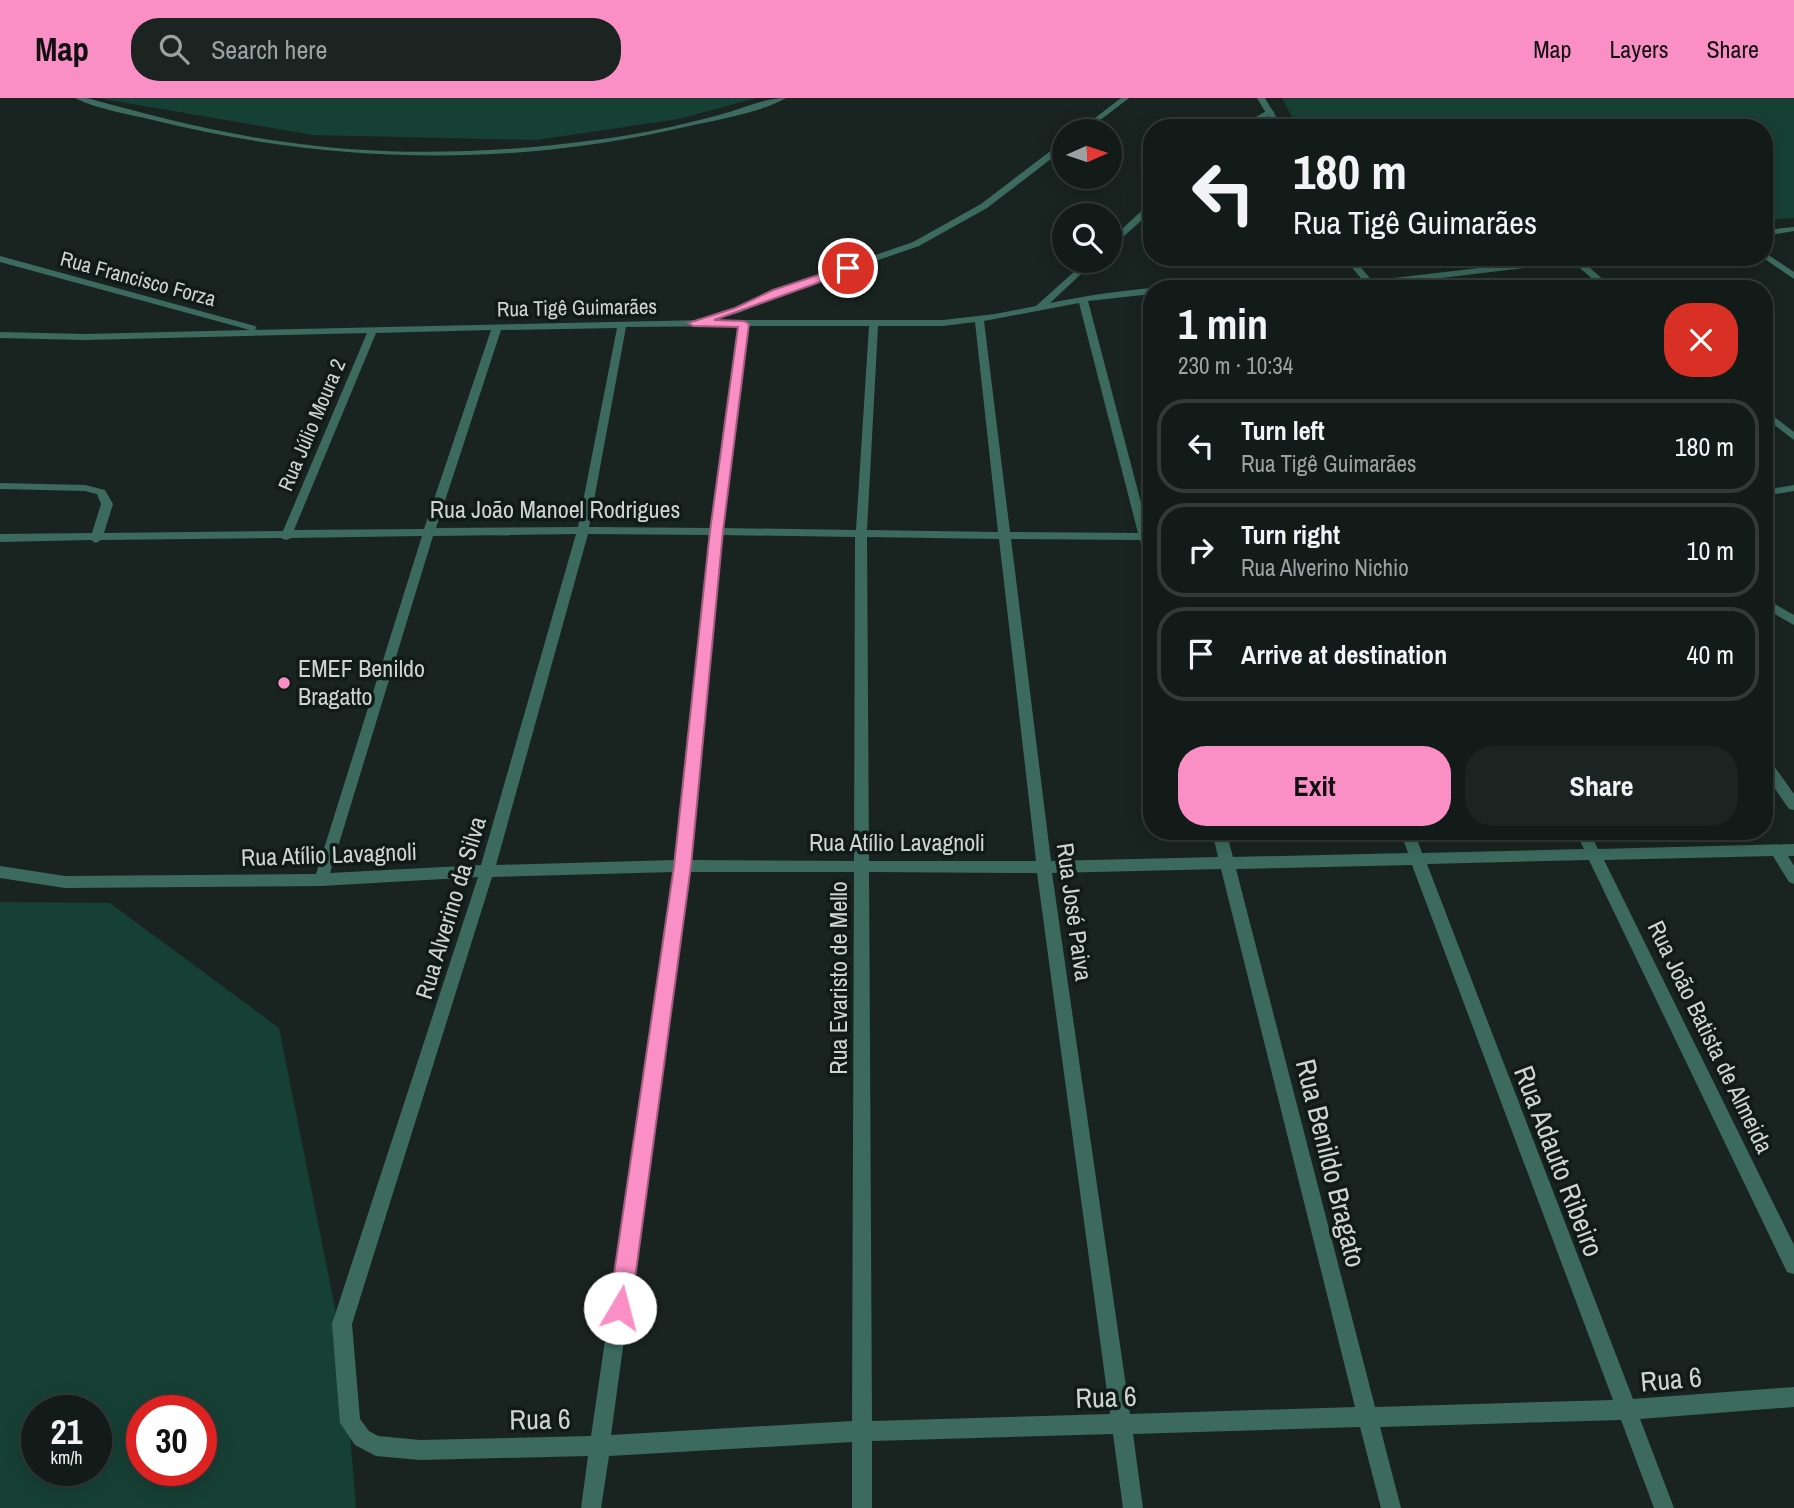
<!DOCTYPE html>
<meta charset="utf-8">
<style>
:root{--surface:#131b18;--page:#1c2421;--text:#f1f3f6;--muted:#9da1a2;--line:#323937;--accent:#fa8fc6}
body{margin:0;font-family:"Archivo Narrow",sans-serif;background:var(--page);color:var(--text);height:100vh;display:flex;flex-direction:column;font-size:26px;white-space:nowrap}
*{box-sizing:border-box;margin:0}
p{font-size:23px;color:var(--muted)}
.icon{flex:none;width:38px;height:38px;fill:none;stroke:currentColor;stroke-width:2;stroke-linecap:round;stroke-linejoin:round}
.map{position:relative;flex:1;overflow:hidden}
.details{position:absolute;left:1143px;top:182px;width:630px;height:560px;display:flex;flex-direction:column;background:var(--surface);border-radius:28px;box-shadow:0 4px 18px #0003,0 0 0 2px var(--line)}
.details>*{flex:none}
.hud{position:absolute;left:1143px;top:21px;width:630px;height:147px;border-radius:28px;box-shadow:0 4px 18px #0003,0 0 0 2px var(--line);background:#131b18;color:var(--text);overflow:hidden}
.needle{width:46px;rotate:87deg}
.fabs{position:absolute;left:1052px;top:21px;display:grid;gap:14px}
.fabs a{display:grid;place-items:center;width:70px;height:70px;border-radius:50%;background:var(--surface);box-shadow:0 4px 18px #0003,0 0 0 2px var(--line);font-size:35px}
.speed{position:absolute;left:21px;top:1297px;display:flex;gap:14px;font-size:35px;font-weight:700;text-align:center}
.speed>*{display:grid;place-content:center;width:91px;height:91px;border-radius:50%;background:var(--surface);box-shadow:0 4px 18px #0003,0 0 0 2px var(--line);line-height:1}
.speed small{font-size:18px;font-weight:400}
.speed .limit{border:10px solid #d22;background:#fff;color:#111}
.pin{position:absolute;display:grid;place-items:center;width:60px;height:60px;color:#fff;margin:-30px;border:4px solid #fff;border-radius:50%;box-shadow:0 2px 7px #0007}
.me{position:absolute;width:77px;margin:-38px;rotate:8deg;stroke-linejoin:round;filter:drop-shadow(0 0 5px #0008)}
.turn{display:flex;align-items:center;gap:24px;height:147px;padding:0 35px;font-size:32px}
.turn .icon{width:91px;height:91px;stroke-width:2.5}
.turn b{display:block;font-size:49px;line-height:60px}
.round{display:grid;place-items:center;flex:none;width:74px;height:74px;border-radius:28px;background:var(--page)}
.overview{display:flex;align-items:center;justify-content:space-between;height:119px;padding:0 35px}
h1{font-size:42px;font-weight:800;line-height:52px}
.cta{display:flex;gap:14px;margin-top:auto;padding:14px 35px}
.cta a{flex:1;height:80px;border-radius:28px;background:var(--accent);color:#111;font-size:28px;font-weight:800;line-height:80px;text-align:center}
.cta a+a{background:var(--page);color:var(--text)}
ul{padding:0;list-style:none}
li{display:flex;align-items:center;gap:21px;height:94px;margin:0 14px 10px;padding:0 21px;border:4px solid var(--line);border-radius:28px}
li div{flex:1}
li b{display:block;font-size:26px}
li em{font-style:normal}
header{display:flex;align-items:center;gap:42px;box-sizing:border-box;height:98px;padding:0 35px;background:var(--accent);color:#111}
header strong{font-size:33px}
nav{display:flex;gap:38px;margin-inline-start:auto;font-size:24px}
.search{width:490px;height:63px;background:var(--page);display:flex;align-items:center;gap:18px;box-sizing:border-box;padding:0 24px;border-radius:28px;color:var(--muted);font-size:26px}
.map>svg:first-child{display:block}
.green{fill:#174035;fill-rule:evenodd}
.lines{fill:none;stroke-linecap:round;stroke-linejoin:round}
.minor{fill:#3c6b5e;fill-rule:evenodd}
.tertiary{fill:#3c6b5e;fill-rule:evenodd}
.route{fill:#fa8fc6;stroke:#a25d81;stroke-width:2}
.poi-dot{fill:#fa8fc6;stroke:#101a17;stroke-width:2.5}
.labels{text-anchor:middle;stroke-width:7;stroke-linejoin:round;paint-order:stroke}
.far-street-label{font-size:21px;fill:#ced4d2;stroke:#101a17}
.street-label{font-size:24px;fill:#ced4d2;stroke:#101a17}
.poi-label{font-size:24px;fill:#ced4d2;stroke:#101a17;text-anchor:start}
.near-street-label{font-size:28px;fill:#ced4d2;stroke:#101a17}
</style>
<header>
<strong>Map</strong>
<div class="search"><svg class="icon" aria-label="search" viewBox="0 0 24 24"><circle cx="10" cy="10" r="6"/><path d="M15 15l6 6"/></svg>Search here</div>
<nav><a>Map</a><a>Layers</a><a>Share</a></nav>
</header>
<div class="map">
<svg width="1794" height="1410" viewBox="0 0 1794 1410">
<rect width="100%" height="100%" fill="#192420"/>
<path class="green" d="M 98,0 L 756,0 L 679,21 L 536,42 L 313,37 Z
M 1282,0 L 1794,0 L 1794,120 L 1764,122 L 1764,30 L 1298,30 Z
M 0,804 L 110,805 L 279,930 L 343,1250 L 356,1410 L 0,1410 ZM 37,1312 L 96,1312 L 96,1372 L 37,1372 ZM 142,1312 L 201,1312 L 201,1372 L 142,1372 Z"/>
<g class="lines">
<path class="minor" d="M 1121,0 L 1129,0 L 1086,33 L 1078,33 Z
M 1268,12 L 1275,14 L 1246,30 L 1237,30 Z
M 1061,45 L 1064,45 L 1064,51 L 987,110 L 919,148 L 780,196 L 741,214 L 714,222 L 943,222 L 995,216 L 1036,208 L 1086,163 L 1095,163 L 1050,205 C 1084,198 1117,193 1152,190 L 1154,191 L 1152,191 L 1152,196 L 1088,203 L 1149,435 L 1152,435 L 1152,471 L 1146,467 L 1140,442 L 1011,441 L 1051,763 L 1218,759 L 1212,733 L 1226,733 L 1233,759 L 1408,755 L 1400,733 L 1414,733 L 1422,755 L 1584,751 L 1575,733 L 1589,733 L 1598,751 L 1794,746 L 1794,758 L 1788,758 L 1794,768 L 1794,786 L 1789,784 L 1773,758 L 1604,762 L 1794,1147 L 1794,1176 L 1787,1174 L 1589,762 L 1427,766 L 1633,1301 L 1794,1289 L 1794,1309 L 1640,1321 L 1674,1410 L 1654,1410 L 1621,1322 L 1380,1329 L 1401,1410 L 1381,1410 L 1360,1329 L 1133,1336 L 1143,1410 L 1123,1410 L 1113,1336 L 872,1343 L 872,1410 L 852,1410 L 852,1344 L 609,1358 L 601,1410 L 581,1410 L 588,1358 L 420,1362 L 376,1358 L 355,1347 L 340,1325 L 332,1226 L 478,779 L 321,788 L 65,790 L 0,780 L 0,768 L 65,778 L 316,776 L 422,438 L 291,440 L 286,442 L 281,440 L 101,442 L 96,445 L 91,442 L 0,444 L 0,436 L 92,435 L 101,406 L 97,396 L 85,393 L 0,391 L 0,385 L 85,387 L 105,392 L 113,406 L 104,435 L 283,433 L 367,235 L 85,242 L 0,240 L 0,234 L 85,236 L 250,232 L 0,164 L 0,158 L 255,228 L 257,230 L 254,232 L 704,222 L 705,219 L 735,210 L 774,192 L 913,144 L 981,106 ZM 1079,205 L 1138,435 L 1010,434 L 984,223 ZM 975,224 L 998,434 L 867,432 L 878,228 L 943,228 ZM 739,228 L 711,430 L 589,429 L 626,229 ZM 748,228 L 869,228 L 856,432 L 722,430 ZM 617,230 L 578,429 L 436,430 L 501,232 ZM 491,232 L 424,431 L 294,432 L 376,235 ZM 576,436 L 481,767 L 330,775 L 433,438 ZM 588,436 L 710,437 L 675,762 L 496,767 ZM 721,437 L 855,439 L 854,763 L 690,762 ZM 867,439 L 999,441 L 1036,763 L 869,763 ZM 1412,767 L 1613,1302 L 1375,1309 L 1236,771 ZM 1221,771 L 1355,1309 L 1130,1316 L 1052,775 ZM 674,774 L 591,1338 L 420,1342 L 378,1338 L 369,1333 L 360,1321 L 352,1226 L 492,779 ZM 688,774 L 854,774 L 852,1323 L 611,1337 ZM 869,774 L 1037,775 L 1110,1316 L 872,1323 Z
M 1149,106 L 1152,106 L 1152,113 L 1113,148 L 1110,148 L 1110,142 Z
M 1794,129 L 1794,133 L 1764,138 L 1764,132 Z
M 1764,154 L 1794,174 L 1794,181 L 1762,159 L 1764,159 Z
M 1572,159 L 1600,159 L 1582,163 L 1614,191 L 1604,191 L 1573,164 L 1350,191 L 1321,191 L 1325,188 Z
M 1764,311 L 1794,334 L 1794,342 L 1764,319 Z
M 1794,387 L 1794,393 L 1764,398 L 1764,392 Z
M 1764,500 L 1794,517 L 1794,527 L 1764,510 Z
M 1764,660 L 1769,661 L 1794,696 L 1794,712 L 1789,711 L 1764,675 Z"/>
<path class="tertiary" d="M 75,0 L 87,0 C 150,17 213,34 278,43 C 383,59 490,56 595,42 C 636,37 678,28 719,17 C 741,11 763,0 786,0 C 762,14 717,22 689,28 C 512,70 333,66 157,23 C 133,17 96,11 75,0 Z
M 1257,0 L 1265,0 L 1283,30 L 1275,30 Z
M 1343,159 L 1352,159 L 1379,191 L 1370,191 Z"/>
</g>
<path class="route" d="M 848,167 L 853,170 L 851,173 L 714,222 L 744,223 L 749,226 L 723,433 L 691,768 L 631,1210 L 628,1217 L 620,1221 L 613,1217 L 609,1210 L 674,768 L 710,433 L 738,229 L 693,228 L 688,225 L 735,210 L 773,192 Z"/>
<circle class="poi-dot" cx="284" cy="585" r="7"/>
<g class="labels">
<g class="far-street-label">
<text transform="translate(138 181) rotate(15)" y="7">Rua Francisco Forza</text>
<text transform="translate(577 210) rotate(-1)" y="7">Rua Tigê Guimarães</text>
<text transform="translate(312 327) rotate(-67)" y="7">Rua Júlio Moura 2</text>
</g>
<g class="street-label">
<text x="555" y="420">Rua João Manoel Rodrigues</text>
<text x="897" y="753">Rua Atílio Lavagnoli</text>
<text transform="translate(329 757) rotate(-2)" y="8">Rua Atílio Lavagnoli</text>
<text transform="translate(451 810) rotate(-73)" y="8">Rua Alverino da Silva</text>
<text transform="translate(1074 814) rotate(82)" y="8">Rua José Paiva</text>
<text transform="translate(839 880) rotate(-90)" y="8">Rua Evaristo de Mello</text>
<text transform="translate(1710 939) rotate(64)" y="8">Rua João Batista de Almeida</text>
</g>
<g class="poi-label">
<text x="298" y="579">EMEF Benildo<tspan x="298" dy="28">Bragatto</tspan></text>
</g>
<g class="near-street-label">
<text transform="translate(1559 1063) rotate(69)" y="10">Rua Adauto Ribeiro</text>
<text transform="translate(1331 1065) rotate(76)" y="10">Rua Benildo Bragato</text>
<text transform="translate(1671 1281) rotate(-5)" y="10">Rua 6</text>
<text transform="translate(1106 1299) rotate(-2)" y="10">Rua 6</text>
<text transform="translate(540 1321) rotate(-1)" y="10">Rua 6</text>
</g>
</g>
</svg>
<div class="fabs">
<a><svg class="needle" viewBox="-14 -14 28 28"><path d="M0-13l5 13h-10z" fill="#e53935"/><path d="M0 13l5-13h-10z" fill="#9da1a2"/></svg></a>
<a><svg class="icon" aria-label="search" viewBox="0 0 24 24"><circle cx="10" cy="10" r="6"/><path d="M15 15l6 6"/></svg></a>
</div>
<div class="speed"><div>21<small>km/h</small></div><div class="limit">30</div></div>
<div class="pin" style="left:848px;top:170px;background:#d93025"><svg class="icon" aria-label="arrive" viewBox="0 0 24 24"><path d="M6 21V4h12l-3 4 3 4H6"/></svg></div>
<svg class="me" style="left:620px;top:1210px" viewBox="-20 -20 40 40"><circle r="19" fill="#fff"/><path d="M0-13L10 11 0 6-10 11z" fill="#fa8fc6"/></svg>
<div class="hud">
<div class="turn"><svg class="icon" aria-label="left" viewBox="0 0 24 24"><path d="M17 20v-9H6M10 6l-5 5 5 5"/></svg><div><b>180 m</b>Rua Tigê Guimarães</div></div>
</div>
<section class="details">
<div class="overview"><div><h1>1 min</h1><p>230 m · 10:34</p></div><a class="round" style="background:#d93025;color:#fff"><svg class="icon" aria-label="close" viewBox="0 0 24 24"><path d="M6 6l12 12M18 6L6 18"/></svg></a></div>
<ul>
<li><svg class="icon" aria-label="left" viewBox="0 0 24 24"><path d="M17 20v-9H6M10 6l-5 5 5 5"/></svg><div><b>Turn left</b><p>Rua Tigê Guimarães</p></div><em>180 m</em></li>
<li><svg class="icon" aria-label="right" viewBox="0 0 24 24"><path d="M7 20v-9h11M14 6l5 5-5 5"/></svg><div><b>Turn right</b><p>Rua Alverino Nichio</p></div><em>10 m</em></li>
<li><svg class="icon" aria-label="arrive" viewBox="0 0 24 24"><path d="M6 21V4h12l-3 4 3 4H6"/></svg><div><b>Arrive at destination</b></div><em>40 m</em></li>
</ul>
<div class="cta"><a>Exit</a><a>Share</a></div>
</section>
</div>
